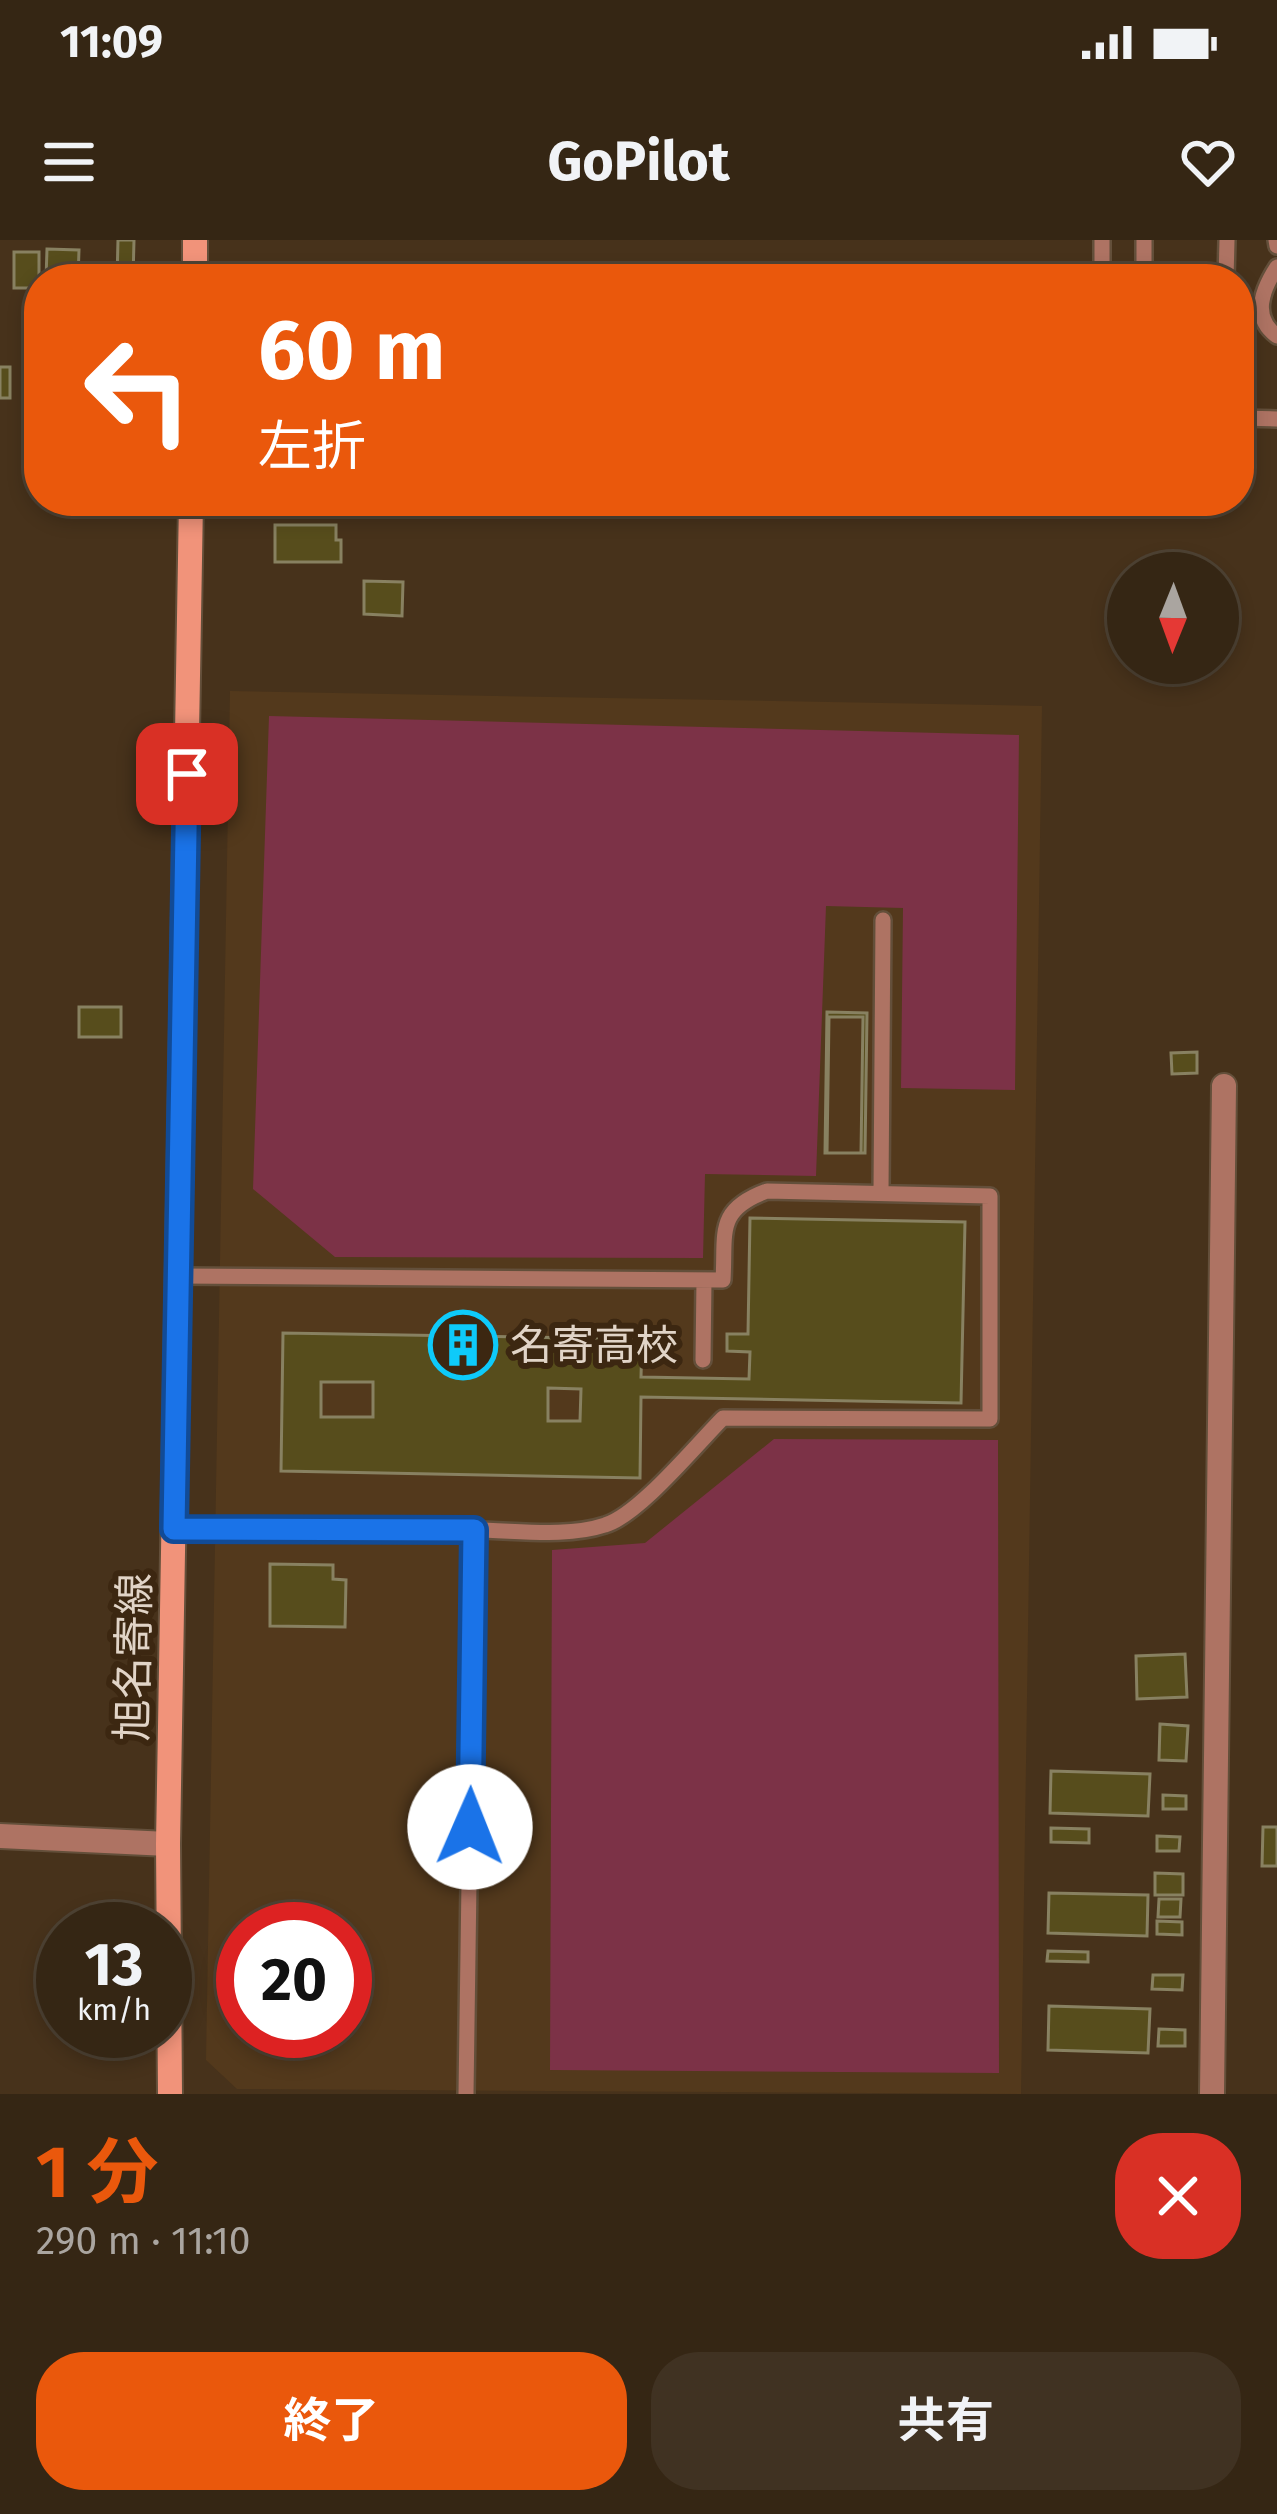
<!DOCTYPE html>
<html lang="ja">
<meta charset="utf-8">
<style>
:root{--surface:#352614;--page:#403222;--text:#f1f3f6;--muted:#aaa5a0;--line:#4f4334;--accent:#ea580c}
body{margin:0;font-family:"Fira Sans","Noto Sans JP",sans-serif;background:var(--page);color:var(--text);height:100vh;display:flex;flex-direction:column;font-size:45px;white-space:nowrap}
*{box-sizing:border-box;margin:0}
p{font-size:39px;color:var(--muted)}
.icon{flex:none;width:66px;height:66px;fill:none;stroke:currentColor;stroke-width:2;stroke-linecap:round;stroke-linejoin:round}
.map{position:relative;height:1854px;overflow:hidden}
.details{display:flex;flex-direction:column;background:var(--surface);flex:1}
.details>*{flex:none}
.top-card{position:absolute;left:24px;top:24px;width:1230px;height:252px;border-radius:48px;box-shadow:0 6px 18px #0003,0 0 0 3px var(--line);background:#ea580c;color:#fff;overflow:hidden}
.needle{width:78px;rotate:181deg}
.fabs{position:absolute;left:1107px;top:312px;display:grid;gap:24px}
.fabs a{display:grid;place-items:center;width:132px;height:132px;border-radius:50%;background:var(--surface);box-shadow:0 6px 18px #0003,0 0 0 3px var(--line);font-size:60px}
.speed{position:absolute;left:36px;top:1662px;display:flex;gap:24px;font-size:60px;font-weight:700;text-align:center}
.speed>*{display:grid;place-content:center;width:156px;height:156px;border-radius:50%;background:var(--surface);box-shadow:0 6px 18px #0003,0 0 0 3px var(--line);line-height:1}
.speed small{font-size:30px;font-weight:400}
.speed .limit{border:18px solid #d22;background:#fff;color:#111}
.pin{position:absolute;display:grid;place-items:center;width:102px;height:102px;color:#fff;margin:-51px;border-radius:24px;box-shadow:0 6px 18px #0006}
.me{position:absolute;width:132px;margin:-66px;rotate:1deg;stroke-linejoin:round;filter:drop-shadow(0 0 9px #0008)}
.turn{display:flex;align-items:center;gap:42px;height:252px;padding:0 36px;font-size:54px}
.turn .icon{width:156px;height:156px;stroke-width:2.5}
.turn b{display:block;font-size:84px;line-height:102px}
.round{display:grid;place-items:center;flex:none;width:126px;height:126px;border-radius:48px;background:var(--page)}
.summary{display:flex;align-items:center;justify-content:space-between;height:204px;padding:0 36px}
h1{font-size:72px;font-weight:700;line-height:90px;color:var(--accent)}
.primary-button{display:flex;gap:24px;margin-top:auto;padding:24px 36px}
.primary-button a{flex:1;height:138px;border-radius:48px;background:var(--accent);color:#fff;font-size:48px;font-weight:700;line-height:138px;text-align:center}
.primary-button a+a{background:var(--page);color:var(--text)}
.status{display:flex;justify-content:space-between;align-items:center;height:84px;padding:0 60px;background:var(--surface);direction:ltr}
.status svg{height:33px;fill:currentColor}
header{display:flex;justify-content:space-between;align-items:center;height:156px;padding:0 36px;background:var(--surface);font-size:54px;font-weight:700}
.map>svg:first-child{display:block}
.built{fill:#53391c;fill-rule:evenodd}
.green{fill:#7c3247}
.building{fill:#574d1c;stroke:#888161;stroke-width:3;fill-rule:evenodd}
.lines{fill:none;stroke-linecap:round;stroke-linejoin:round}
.service-casing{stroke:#634f3a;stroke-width:20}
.minor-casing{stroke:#634f3a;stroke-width:28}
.tertiary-casing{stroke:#634f3a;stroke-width:28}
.secondary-casing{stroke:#634f3a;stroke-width:28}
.service{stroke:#ae7363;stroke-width:15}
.minor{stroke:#ae7363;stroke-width:24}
.tertiary{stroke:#ae7363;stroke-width:24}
.secondary{stroke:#f1937a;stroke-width:24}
.route-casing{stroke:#114b97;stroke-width:30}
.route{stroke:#1a73e8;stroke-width:21}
.labels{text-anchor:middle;stroke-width:12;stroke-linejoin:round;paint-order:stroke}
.poi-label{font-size:42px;fill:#e1d4c7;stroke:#3c2711;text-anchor:start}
.street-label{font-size:42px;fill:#e1d4c7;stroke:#3c2711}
</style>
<div class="status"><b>11:09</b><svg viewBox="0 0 49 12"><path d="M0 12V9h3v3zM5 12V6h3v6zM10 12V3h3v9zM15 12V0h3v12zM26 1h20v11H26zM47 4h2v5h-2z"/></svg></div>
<header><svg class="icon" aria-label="menu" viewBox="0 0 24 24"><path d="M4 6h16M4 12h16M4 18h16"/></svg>GoPilot<svg class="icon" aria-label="heart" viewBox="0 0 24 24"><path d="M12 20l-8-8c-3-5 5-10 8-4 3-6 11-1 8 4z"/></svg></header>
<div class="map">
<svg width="1277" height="1854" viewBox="0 0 1277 1854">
<rect width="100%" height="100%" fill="#47321b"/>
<path class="built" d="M 230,451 L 1042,466 L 1021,1854 L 237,1849 L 206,1820 ZM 243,1689 L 345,1689 L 345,1791 L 243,1791 Z"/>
<path class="green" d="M 269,476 L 1019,495 L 1015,850 L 901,848 L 903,668 L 826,666 L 816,936 L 705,934 L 703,1018 L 335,1017 L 253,949 Z
M 774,1199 L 998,1200 L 999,1833 L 550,1830 L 552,1310 L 645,1303 Z"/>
<path class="building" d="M 118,0 L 134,0 L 133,39 L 117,39 Z
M 47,9 L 79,10 L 78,39 L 46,39 Z
M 14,12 L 39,12 L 39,48 L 14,48 Z
M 29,62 L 39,62 L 39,175 L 28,175 Z
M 0,127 L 10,127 L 10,158 L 0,158 Z
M 275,285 L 336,285 L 336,300 L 341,300 L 341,322 L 275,322 Z
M 364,341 L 403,342 L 402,376 L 364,374 Z
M 79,767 L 121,767 L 121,797 L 79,797 Z
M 827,772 L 867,773 L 865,913 L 825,913 Z
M 829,777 L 863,777 L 861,913 L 827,913 Z
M 1197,812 L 1197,833 L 1172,834 L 1171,813 Z
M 750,978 L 965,982 L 961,1163 L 641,1157 L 640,1238 L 281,1231 L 283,1093 L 642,1099 L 641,1137 L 749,1139 L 750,1112 L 727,1111 L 727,1094 L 748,1094 ZM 321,1142 L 373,1142 L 373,1177 L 321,1177 ZM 548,1148 L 581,1149 L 580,1181 L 548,1181 Z
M 270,1324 L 333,1325 L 333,1339 L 346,1340 L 345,1387 L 270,1386 Z
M 1185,1414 L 1187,1457 L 1137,1459 L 1136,1416 Z
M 1160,1484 L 1188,1486 L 1186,1521 L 1159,1520 Z
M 1051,1531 L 1150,1534 L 1148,1576 L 1050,1573 Z
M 1163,1555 L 1186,1556 L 1186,1569 L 1163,1569 Z
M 1263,1587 L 1277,1587 L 1277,1626 L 1262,1626 Z
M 1051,1588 L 1089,1589 L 1089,1603 L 1051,1602 Z
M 1157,1596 L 1180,1597 L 1179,1611 L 1157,1611 Z
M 1155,1633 L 1183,1634 L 1183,1655 L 1155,1655 Z
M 1049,1653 L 1148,1655 L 1147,1696 L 1048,1693 Z
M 1159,1659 L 1181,1659 L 1180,1677 L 1158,1677 Z
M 1157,1681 L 1182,1682 L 1182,1695 L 1157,1694 Z
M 1048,1711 L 1088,1712 L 1088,1722 L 1047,1721 Z
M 1153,1735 L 1183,1735 L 1182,1750 L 1152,1749 Z
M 1049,1766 L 1150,1769 L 1148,1813 L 1048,1810 Z
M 1159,1789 L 1185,1790 L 1185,1806 L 1158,1806 Z"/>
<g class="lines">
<defs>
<path id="service" d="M 1276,0 L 1277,6
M 1277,27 C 1262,50 1251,77 1277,96
M 1102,39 L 1102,0
M 1144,39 L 1144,0
M 1226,39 L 1227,0
M 1239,178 L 1277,179
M 881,953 L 883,680
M 178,1036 L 723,1040 C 726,993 715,970 767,951 L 990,956 L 990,1179 L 723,1178 C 696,1205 639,1275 605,1285 C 566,1298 515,1290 474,1290
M 703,1120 L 704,1040
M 174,1289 L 474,1290 L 466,1854"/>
<path id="minor" d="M 1212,1854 L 1224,846"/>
<path id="tertiary" d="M 0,1596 L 168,1604"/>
<path id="secondary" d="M 195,39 L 195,0
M 170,1854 L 168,1604 L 191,261"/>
</defs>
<use href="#service" class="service-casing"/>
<use href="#minor" class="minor-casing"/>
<use href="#tertiary" class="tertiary-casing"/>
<use href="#secondary" class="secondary-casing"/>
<use href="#service" class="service"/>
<use href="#minor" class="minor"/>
<use href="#tertiary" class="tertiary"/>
<use href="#secondary" class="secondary"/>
</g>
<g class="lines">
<defs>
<path id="route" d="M 187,534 L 174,1289 L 474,1290 L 470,1587"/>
</defs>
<use href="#route" class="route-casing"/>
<use href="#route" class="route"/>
</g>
<defs>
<symbol id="building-ring" viewBox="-11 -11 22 22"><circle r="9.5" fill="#3c2711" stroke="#0ecafa" stroke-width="1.5"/><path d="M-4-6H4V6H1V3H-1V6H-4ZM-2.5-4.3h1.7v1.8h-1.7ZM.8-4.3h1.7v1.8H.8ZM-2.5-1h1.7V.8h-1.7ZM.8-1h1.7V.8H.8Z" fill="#0ecafa"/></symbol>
</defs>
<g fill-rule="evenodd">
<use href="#building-ring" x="425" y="1067" width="76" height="76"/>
</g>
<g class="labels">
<g class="poi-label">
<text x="510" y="1120">名寄高校</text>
</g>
<g class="street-label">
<text transform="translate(133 1417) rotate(-89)" y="15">旭名寄線</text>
</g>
</g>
</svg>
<div class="fabs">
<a><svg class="needle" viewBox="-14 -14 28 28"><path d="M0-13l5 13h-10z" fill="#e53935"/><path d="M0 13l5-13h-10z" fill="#aaa5a0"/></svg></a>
</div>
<div class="speed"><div>13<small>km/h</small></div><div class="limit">20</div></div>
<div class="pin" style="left:187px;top:534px;background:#d93025"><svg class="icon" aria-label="arrive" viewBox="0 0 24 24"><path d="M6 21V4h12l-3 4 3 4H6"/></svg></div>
<svg class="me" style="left:470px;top:1587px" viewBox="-20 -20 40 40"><circle r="19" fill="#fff"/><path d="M0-13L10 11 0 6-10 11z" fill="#1a73e8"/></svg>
<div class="top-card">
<div class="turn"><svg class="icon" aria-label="left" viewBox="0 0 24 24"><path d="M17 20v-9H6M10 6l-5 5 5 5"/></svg><div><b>60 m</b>左折</div></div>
</div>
</div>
<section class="details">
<div class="summary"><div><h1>1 分</h1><p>290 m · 11:10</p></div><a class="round" style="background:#d93025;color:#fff"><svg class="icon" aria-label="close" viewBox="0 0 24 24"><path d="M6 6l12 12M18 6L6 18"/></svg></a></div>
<div class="primary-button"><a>終了</a><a>共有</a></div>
</section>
